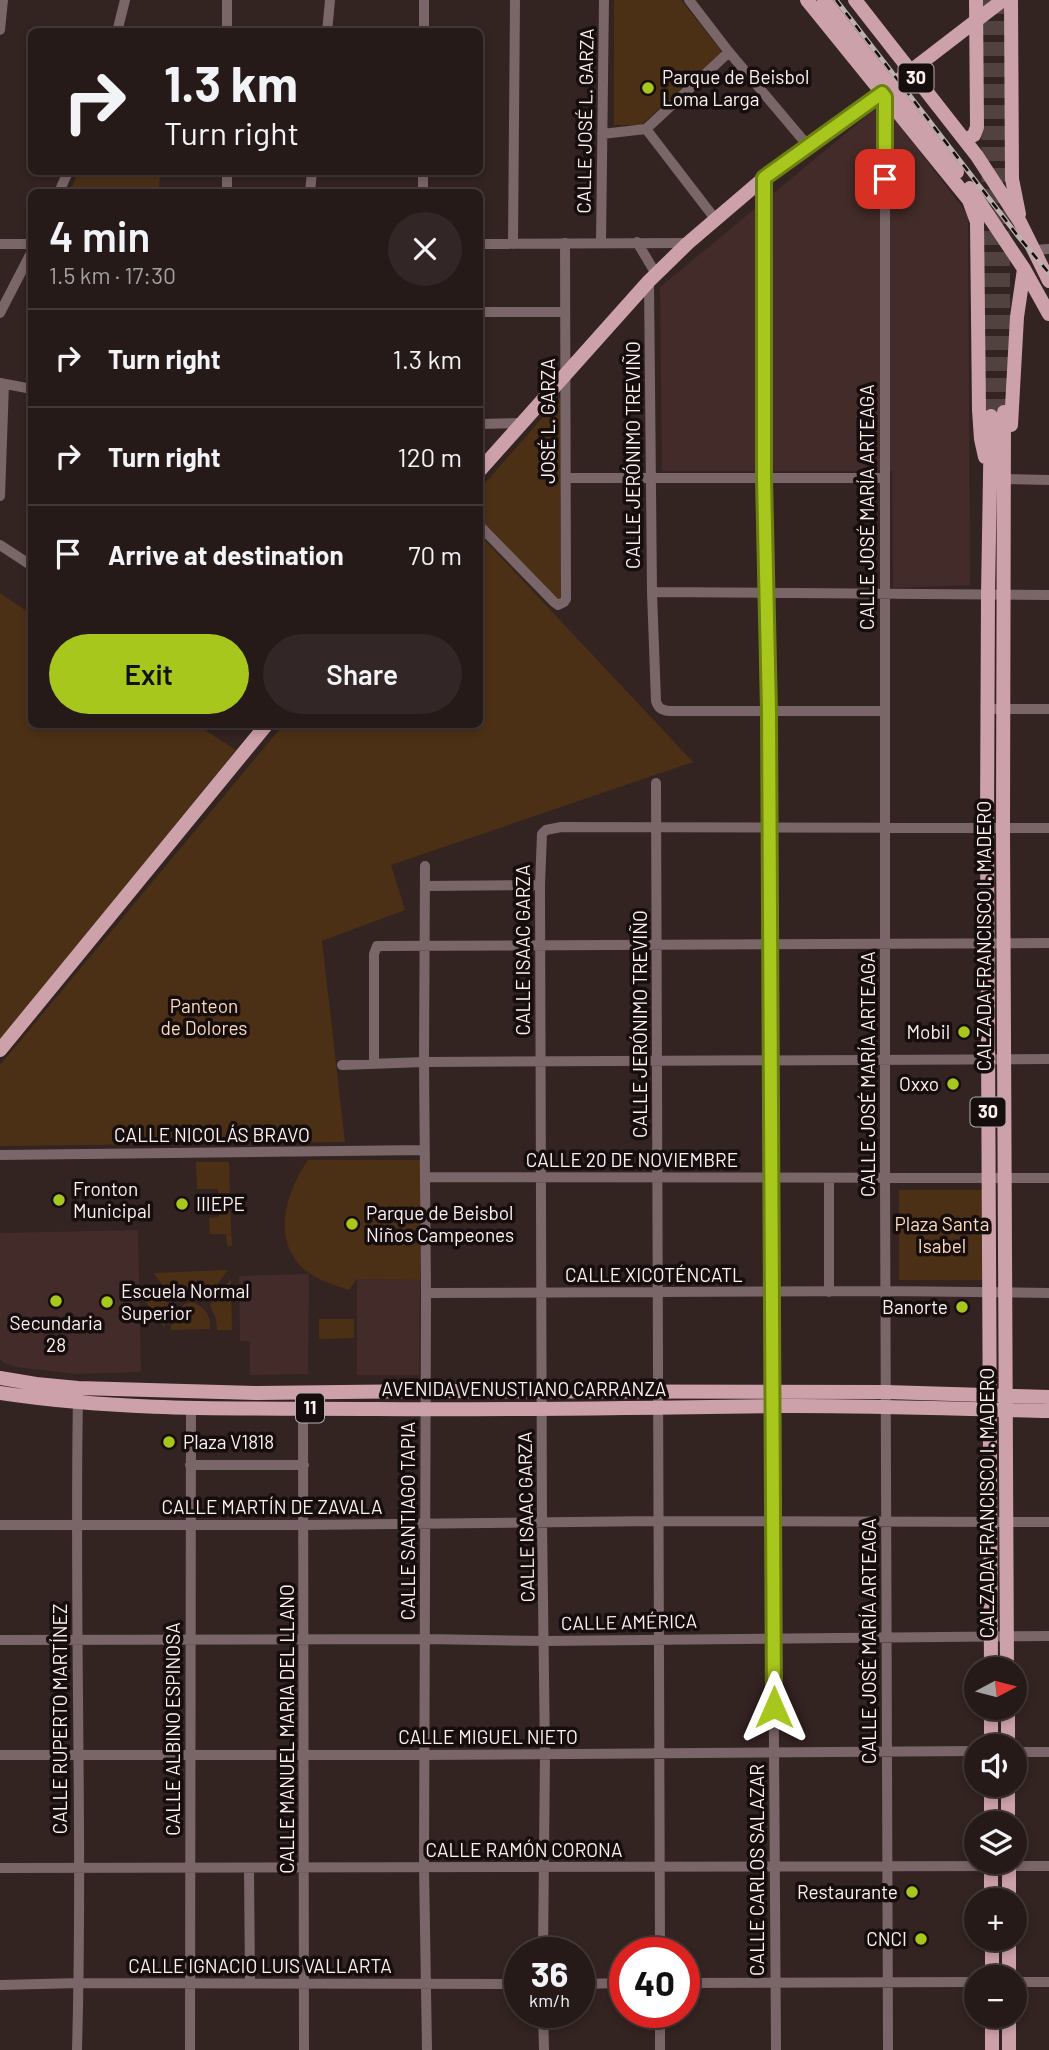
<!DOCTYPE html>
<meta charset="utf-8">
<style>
:root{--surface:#261a19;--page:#322726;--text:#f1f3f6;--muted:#a4a1a2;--line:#423838;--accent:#a8c71d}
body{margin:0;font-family:Barlow,sans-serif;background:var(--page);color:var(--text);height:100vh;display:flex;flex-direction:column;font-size:26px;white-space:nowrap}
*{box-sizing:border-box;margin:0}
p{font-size:23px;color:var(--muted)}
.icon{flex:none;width:38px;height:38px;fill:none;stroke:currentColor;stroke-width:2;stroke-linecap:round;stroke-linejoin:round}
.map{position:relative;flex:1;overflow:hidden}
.panel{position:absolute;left:28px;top:189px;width:455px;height:539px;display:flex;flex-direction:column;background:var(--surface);border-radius:10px;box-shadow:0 4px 10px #0003,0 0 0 2px var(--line)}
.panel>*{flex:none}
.banner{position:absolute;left:28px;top:28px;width:455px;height:147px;border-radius:10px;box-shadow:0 4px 10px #0003,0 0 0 2px var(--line);background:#261a19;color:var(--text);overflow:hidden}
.needle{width:46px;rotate:83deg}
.controls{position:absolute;left:964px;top:1657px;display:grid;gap:14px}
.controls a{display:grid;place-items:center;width:63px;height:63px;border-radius:50%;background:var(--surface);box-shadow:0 4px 10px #0003,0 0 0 2px var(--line);font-size:35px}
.speed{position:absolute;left:504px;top:1937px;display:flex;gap:14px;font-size:35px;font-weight:700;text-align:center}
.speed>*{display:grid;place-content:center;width:91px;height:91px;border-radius:50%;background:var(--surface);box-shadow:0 4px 10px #0003,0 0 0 2px var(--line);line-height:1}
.speed small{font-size:18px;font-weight:400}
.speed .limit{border:10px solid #d22;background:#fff;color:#111}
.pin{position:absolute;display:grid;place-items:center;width:60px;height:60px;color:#fff;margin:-30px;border-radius:14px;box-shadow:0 4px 10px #0006}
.me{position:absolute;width:77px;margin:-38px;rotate:0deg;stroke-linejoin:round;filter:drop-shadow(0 0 5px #0008)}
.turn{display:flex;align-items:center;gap:24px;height:147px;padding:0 21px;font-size:32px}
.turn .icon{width:91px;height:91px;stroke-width:2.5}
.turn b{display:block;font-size:49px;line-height:60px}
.round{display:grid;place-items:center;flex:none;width:74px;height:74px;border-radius:37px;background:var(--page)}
.headline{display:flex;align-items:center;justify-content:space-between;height:119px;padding:0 21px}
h1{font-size:42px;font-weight:600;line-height:52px}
.action{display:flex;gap:14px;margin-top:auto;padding:14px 21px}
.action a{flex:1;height:80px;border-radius:42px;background:var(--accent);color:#111;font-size:28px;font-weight:600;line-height:80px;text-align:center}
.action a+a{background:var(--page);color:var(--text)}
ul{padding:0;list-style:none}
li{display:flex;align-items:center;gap:21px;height:98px;padding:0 21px;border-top:2px solid var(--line)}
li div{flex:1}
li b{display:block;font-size:26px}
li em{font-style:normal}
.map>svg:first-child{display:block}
.built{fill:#422b29}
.green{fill:#4b3016}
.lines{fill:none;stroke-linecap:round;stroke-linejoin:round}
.major-tunnel{stroke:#514240;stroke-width:14;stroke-dasharray:14 7;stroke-linecap:butt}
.minor{stroke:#7a6569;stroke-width:10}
.major{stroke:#cda1aa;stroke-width:14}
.rail-casing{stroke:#bdb0ae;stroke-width:5}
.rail{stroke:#160e0e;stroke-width:2.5;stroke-dasharray:8;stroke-linecap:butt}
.route-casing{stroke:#6d8113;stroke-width:18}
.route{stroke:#a8c71d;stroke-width:12}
.poi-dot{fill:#a8c71d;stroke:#160e0e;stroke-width:2.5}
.labels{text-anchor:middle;stroke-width:7;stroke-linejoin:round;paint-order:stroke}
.shield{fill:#160e0e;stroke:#b8adac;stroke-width:2}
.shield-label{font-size:18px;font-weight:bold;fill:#fdf1f0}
.poi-label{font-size:19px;fill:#fdf1f0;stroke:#160e0e;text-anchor:start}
.street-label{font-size:19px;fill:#fdf1f0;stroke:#160e0e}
.park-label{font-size:19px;fill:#fedbbd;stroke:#160e0e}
</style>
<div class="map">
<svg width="1049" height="2050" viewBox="0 0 1049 2050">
<rect width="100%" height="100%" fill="#332321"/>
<path class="built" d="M 875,109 L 889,111 L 968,215 L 970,585 L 893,588 L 892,471 L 662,471 L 660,287 Z
M 138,1230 L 141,1372 L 75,1374 L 16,1367 L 4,1363 L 0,1359 L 0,1233 Z
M 309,1274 L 308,1374 L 250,1375 L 250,1341 L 240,1341 L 239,1276 Z
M 357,1279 L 420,1280 L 419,1375 L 357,1375 Z"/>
<path class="green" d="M 614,0 L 681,0 L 722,52 L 641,125 L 614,125 Z
M 78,172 L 161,172 L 158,192 L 70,192 Z
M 562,395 L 566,599 L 558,602 L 480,518 L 480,489 Z
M 480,535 L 693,762 L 391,865 L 405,910 L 322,941 L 345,1142 L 0,1146 L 0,1065 L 283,725 L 480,724 Z
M 0,593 L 31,614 L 32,724 L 197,725 L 236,750 L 0,1040 Z
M 308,1160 L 420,1160 L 420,1280 L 357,1279 L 349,1290 C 334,1285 316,1280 304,1269 C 271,1241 286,1192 308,1160 Z
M 196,1162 L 229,1162 L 230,1199 L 239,1200 L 240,1206 L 230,1207 L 232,1246 L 227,1246 L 226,1234 L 210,1234 L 209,1218 L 219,1217 L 218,1189 L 197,1189 Z
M 899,1190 L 985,1190 L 984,1280 L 899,1280 Z
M 228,1270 L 206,1300 C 195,1294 185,1294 176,1302 L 153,1273 Z
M 231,1279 L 232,1330 L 217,1330 L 216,1319 L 210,1305 Z
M 153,1283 L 170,1305 L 165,1318 L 165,1328 L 145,1301 Z
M 189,1302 C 204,1304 211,1315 210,1329 L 171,1330 C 171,1315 176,1308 189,1302 Z
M 319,1319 L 354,1319 L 354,1338 L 319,1339 Z"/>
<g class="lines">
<path class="major-tunnel" d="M 987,0 L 991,416
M 1001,0 L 1004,412"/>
<path class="minor" d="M 227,0 L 227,32
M 689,0 L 729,52 L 809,147
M 0,30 L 3,0
M 117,32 L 125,0
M 327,32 L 330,0
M 424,32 L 424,0
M 885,97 L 885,1179 L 888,2050
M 646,129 L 716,220
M 646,129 L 729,52
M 602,134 L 646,129
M 764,178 L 764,478 L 769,711 L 771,944 L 771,1292 L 776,2050
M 59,192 L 68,172
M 227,192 L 227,172
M 310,192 L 312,172
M 423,192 L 423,172
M 601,242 L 604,0
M 637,242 L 656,274
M 0,244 L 32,244
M 480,244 L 688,243
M 513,244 L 515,0
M 1033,250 L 1049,249
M 649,281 L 652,592 L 656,701 C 658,708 661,710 669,711 L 885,711
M 480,312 L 565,312
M 0,313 L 32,251
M 0,383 L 32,389
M 480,424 L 521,423
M 566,478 L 884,478
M 1004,479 L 1049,480
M 0,496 L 4,384
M 480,526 L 554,602 L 558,605 L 564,602 L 566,599 L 565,243
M 0,545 L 32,566
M 652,592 L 1049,595
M 988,709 L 1049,709
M 656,783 L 660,1953
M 425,866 L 424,1062 L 426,1293 L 424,1867 L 427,2050
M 425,886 L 540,885
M 374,1063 L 374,954 L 377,946 L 1049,943
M 342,1065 L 424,1062 L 1049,1059
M 0,1155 L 424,1150
M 425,1177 L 1049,1178
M 829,1179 L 829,1292
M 426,1293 L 886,1291 L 1049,1293
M 303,1408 L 304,2050
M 190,1465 L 304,1465
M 0,1525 L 305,1525 L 658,1521 L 1049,1522
M 0,1640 L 426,1639 L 545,1641 L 1049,1636
M 1015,1752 L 1049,1752
M 0,1755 L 425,1755 L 976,1751
M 0,1868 L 1049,1866
M 249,1868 L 250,1983
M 543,1953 L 545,1754 L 542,1522 L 540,885 L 542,834 L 546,830 L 561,827 L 1049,828
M 1015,1982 L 1049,1982
M 684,1983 L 976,1982
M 579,1984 L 625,1983
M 0,1985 L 79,1983 L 520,1984
M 543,2012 L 544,2050
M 660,2012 L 660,2050
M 77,2050 C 83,1833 74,1615 78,1397
M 190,2050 L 191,1408"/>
<path class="major" d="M 807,0 L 969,200 L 977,222 L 979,410 L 981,439 L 985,457
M 824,0 L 957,172
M 855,0 L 977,156 L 1020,222 L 1049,281
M 1011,0 L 1012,179 L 1019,214
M 965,140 L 974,135 L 977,127 L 976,0
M 970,188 L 1024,269 L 1049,314
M 1004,412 L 1003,828 L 1007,1670
M 1011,425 L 1017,317 L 1024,269
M 480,470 L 649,281 L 688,243 L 764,178 L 882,93 L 1003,0
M 0,1050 L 267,724
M 0,1378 L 36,1384 L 78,1388 L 257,1393 L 426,1391 L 886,1392 L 1049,1397
M 0,1393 C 124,1412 250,1408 376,1409 C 508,1410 641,1408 773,1406 C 865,1405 957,1409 1049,1411
M 991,1670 L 987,828 L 988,595 L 991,416
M 991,1708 L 991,1746
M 1008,1708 L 1008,1746
M 991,1785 L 991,1824
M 1008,1785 L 1008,1824
M 991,1862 L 991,1900
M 1009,1862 L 1009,1900
M 992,1939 L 992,1978
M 1009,1939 L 1009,1978
M 992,2016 L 992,2050
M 1009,2016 L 1009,2050"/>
<defs>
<path id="rail" d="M 836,0 L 1018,236 L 1049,273"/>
</defs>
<use href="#rail" class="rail-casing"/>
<use href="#rail" class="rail"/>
</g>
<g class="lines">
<defs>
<path id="route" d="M 774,1707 L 769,711 L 764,478 L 764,178 L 882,93 L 885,97 L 885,179"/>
</defs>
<use href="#route" class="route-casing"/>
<use href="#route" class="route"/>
</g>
<g class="poi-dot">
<circle cx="648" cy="88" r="7"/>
<circle cx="964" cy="1032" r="7"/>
<circle cx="953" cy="1084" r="7"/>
<circle cx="59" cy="1200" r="7"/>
<circle cx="182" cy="1204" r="7"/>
<circle cx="352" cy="1224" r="7"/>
<circle cx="56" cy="1301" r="7"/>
<circle cx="107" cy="1302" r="7"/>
<circle cx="962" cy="1307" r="7"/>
<circle cx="169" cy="1442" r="7"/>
<circle cx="912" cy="1892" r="7"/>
<circle cx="921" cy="1939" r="7"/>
</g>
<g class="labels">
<g class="shield">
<rect x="898.5" y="63.5" width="35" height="29" rx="5"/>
<rect x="970.5" y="1097.5" width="35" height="29" rx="5"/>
<rect x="296" y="1393.5" width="28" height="29" rx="5"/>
</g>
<g class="shield-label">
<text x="916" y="84">30</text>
<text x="988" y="1118">30</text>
<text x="310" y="1414">11</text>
</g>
<g class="poi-label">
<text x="662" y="84">Parque de Beisbol<tspan x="662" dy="22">Loma Larga</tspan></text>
<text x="950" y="1039" text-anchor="end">Mobil</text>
<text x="939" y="1091" text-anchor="end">Oxxo</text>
<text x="73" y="1196">Fronton<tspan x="73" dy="22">Municipal</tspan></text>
<text x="196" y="1211">IIIEPE</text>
<text x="366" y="1220">Parque de Beisbol<tspan x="366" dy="22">Niños Campeones</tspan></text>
<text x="121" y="1298">Escuela Normal<tspan x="121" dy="22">Superior</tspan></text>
<text x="948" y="1314" text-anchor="end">Banorte</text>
<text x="56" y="1330" text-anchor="middle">Secundaria<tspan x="56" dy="22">28</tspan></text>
<text x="183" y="1449">Plaza V1818</text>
<text x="898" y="1899" text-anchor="end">Restaurante</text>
<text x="907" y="1946" text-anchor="end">CNCI</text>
</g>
<g class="street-label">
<text transform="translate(585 121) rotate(-89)" y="7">CALLE JOSÉ L. GARZA</text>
<text transform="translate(548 421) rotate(-90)" y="7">JOSÉ L. GARZA</text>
<text transform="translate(633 455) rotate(-90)" y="7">CALLE JERÓNIMO TREVIÑO</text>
<text transform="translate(867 507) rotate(-90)" y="7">CALLE JOSÉ MARÍA ARTEAGA</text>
<text transform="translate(984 936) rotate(-90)" y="7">CALZADA FRANCISCO I. MADERO</text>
<text transform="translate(523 950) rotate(-90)" y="7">CALLE ISAAC GARZA</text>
<text transform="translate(640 1024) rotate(-90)" y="7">CALLE JERÓNIMO TREVIÑO</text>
<text transform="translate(868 1074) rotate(-90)" y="7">CALLE JOSÉ MARÍA ARTEAGA</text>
<text x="212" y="1142">CALLE NICOLÁS BRAVO</text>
<text x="632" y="1167">CALLE 20 DE NOVIEMBRE</text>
<text x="654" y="1282">CALLE XICOTÉNCATL</text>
<text x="524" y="1396">AVENIDA VENUSTIANO CARRANZA</text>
<text transform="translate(987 1503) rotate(-90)" y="7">CALZADA FRANCISCO I. MADERO</text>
<text x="272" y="1514">CALLE MARTÍN DE ZAVALA</text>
<text transform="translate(526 1517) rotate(-91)" y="7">CALLE ISAAC GARZA</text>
<text transform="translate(408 1521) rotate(-90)" y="7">CALLE SANTIAGO TAPIA</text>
<text transform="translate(629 1622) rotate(-1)" y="7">CALLE AMÉRICA</text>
<text transform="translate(869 1641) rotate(-90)" y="7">CALLE JOSÉ MARÍA ARTEAGA</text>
<text transform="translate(60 1719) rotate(-90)" y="7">CALLE RUPERTO MARTÍNEZ</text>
<text transform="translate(173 1729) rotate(-90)" y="7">CALLE ALBINO ESPINOSA</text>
<text transform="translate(287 1729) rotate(-90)" y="7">CALLE MANUEL MARIA DEL LLANO</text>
<text x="488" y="1744">CALLE MIGUEL NIETO</text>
<text x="524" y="1857">CALLE RAMÓN CORONA</text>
<text transform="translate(757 1870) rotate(-90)" y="7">CALLE CARLOS SALAZAR</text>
<text x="260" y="1973">CALLE IGNACIO LUIS VALLARTA</text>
</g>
<g class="park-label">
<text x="204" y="1013">Panteon<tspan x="204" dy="22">de Dolores</tspan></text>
<text x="942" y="1231">Plaza Santa<tspan x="942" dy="22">Isabel</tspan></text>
</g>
</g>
</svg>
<div class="controls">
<a><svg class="needle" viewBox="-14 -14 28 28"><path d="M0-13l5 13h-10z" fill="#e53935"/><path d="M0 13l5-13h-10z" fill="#a4a1a2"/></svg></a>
<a><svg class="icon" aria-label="sound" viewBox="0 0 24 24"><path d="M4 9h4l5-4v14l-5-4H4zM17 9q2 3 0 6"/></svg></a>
<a><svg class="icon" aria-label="layers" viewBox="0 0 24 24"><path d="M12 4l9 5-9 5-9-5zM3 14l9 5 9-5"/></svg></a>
<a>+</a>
<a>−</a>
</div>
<div class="speed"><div>36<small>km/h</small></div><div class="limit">40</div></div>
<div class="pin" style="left:885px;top:179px;background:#d93025"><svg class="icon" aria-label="arrive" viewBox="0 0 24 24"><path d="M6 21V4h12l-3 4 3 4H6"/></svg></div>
<svg class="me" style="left:774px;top:1707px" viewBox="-20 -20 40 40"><path d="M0-17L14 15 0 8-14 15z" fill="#a8c71d" stroke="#fff" stroke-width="4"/></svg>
<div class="banner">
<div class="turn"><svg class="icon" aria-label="right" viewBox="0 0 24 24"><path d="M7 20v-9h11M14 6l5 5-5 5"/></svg><div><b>1.3 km</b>Turn right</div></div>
</div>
<section class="panel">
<div class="headline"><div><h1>4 min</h1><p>1.5 km · 17:30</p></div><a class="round"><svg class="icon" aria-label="close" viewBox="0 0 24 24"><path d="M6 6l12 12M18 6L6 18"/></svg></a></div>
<ul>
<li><svg class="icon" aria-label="right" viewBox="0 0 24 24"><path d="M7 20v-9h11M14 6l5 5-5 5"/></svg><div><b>Turn right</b></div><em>1.3 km</em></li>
<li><svg class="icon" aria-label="right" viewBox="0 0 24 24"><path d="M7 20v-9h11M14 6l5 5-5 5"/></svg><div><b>Turn right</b></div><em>120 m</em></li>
<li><svg class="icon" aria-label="arrive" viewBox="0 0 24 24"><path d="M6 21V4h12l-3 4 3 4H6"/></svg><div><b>Arrive at destination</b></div><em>70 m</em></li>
</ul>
<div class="action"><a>Exit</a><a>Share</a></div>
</section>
</div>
